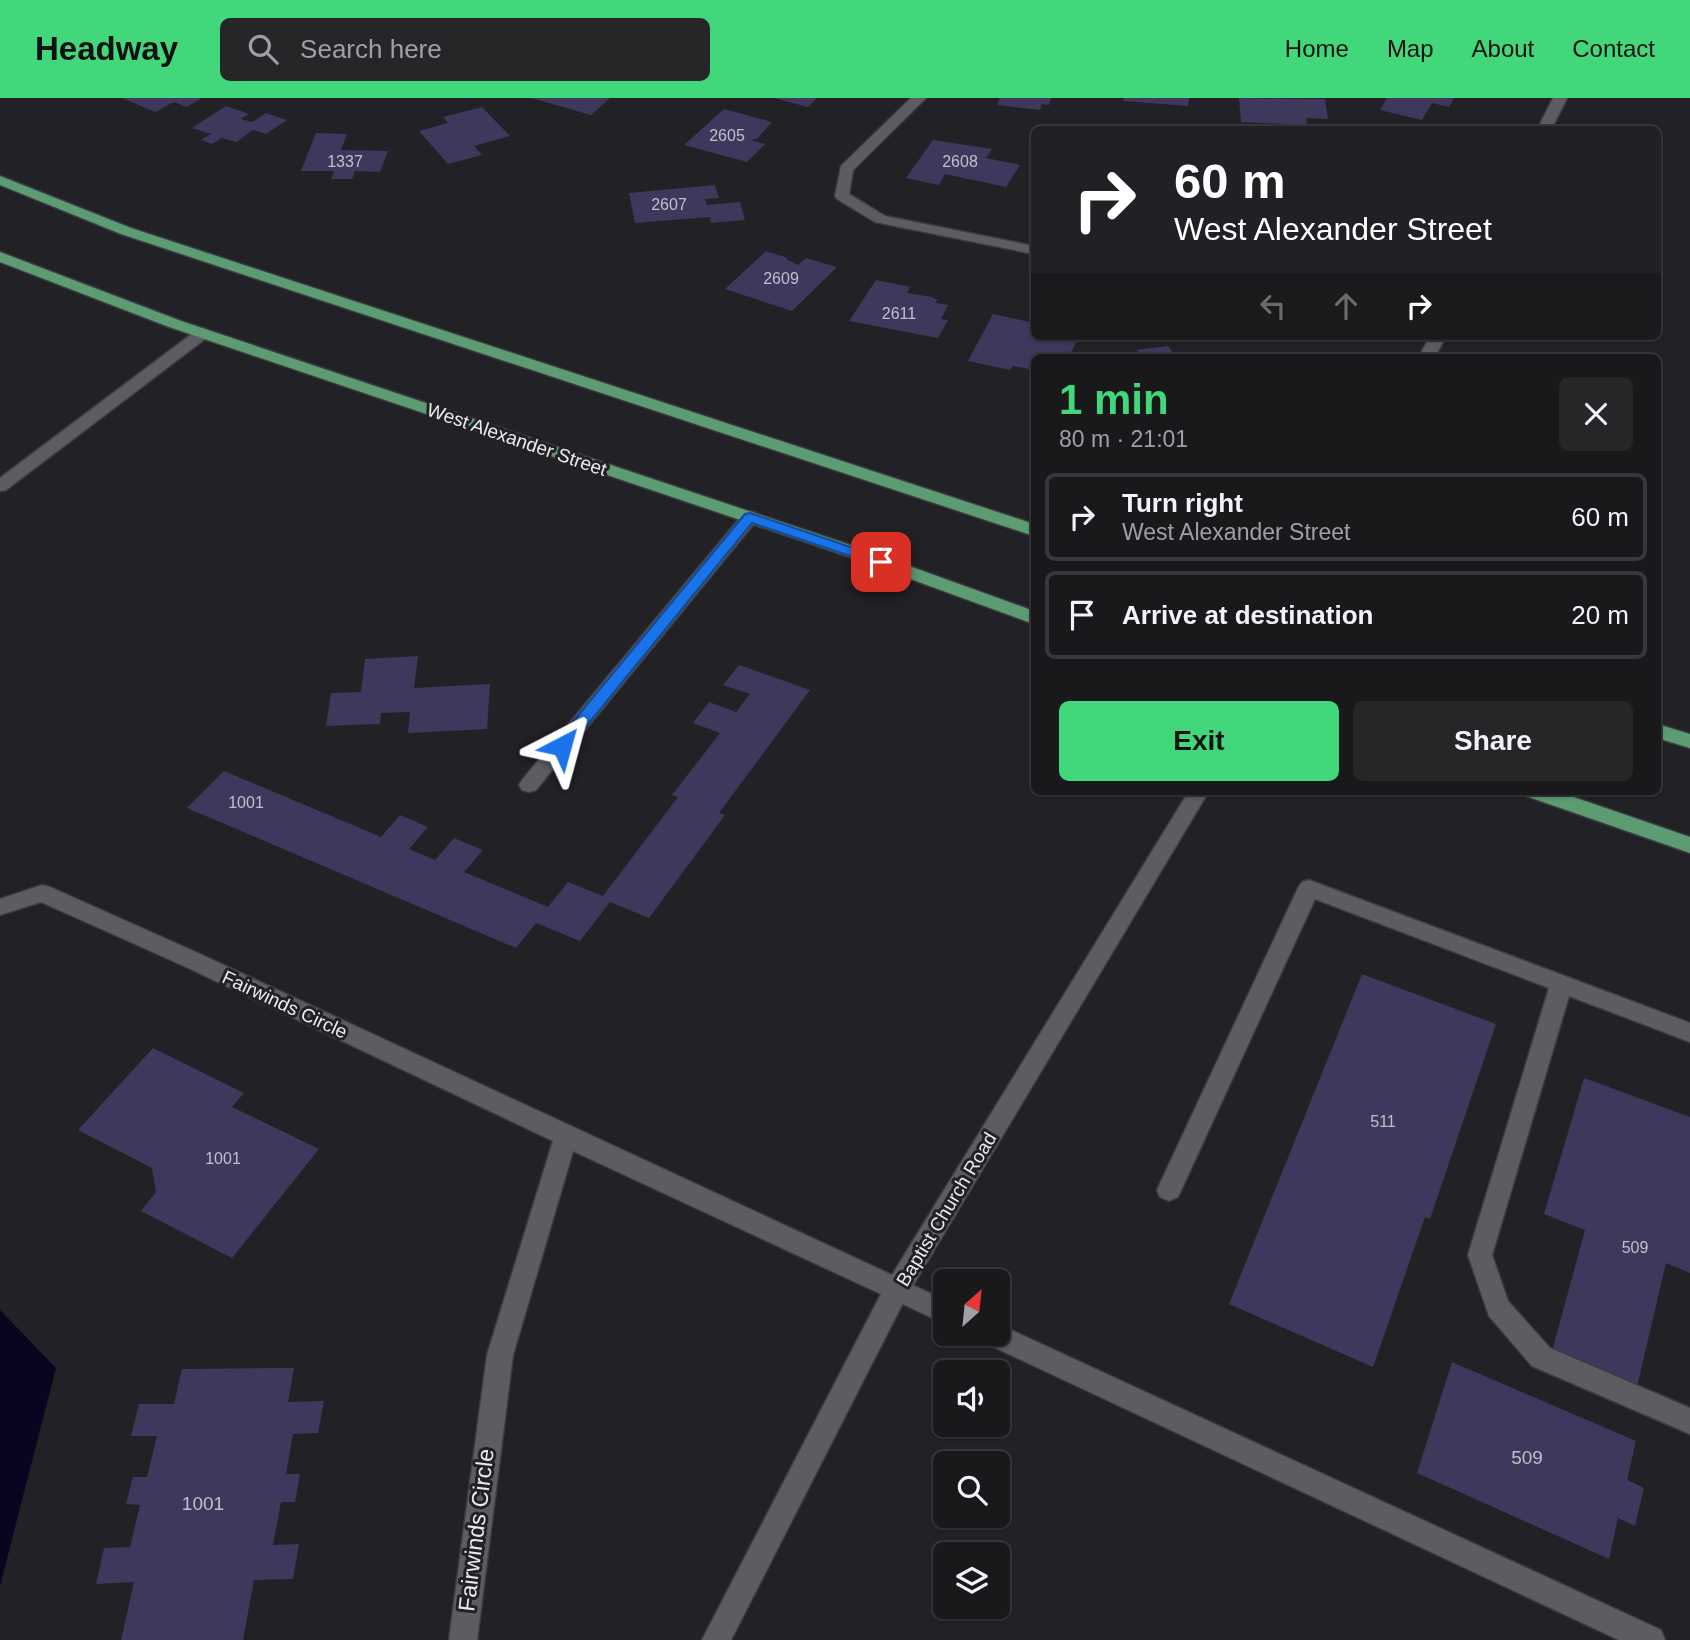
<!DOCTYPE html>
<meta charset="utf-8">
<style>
:root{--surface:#19191c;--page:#262629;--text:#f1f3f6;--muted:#9fa0a3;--line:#37383b;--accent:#43d77b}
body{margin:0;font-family:Helvetica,sans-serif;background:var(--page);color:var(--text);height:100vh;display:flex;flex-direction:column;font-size:26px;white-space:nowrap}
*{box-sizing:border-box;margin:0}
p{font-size:23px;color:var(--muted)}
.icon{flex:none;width:38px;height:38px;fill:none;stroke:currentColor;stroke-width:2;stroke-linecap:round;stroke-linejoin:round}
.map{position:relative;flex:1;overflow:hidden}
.details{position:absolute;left:1031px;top:256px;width:630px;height:441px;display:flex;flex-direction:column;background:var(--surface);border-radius:10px;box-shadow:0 2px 5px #0004,0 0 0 2px var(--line)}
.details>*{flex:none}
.top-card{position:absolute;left:1031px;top:28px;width:630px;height:214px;border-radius:10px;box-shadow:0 2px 5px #0004,0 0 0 2px var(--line);background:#202124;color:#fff;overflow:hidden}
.needle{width:46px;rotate:27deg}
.tools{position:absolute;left:933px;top:1171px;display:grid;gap:14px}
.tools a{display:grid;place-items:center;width:77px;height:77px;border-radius:10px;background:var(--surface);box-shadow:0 2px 5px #0004,0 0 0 2px var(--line);font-size:35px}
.pin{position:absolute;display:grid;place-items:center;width:60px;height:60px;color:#fff;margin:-30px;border-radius:14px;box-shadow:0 4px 10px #0006}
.me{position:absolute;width:77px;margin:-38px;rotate:39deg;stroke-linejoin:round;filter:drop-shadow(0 0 5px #0008)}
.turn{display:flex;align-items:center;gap:24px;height:147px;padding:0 28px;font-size:32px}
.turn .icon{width:91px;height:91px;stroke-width:2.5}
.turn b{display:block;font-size:49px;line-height:60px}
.lanes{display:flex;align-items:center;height:66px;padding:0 28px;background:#0003;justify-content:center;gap:35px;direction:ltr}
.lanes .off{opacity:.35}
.round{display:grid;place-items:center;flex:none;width:74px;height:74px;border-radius:10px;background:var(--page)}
.headline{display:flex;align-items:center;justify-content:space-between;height:119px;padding:0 28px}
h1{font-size:42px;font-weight:700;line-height:52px;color:var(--accent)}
.action{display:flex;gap:14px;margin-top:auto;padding:14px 28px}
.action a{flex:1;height:80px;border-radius:10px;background:var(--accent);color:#111;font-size:28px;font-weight:700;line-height:80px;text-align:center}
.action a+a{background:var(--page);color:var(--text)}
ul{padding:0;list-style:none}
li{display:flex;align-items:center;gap:21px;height:88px;margin:0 14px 10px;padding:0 14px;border:4px solid var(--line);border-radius:10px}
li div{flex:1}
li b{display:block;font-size:26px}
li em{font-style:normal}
header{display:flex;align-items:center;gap:42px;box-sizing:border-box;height:98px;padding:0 35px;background:var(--accent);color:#111}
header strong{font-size:33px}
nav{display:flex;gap:38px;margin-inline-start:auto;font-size:24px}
.search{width:490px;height:63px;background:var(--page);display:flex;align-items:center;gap:18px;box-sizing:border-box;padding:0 24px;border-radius:10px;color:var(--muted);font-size:26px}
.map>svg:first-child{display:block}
.water{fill:#0a0421}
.building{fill:#3d395d}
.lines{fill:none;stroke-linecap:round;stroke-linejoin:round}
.lane-casing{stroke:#3c3c40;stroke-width:3}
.street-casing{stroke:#3c3c40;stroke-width:3}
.primary-casing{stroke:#3c3c40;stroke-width:3}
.lane{fill:#5c5c62;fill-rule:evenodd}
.street{fill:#5c5c62;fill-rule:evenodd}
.primary{fill:#5b9c72;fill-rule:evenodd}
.route{fill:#1a73e8;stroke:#114b97;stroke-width:2}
.labels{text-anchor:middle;stroke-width:6;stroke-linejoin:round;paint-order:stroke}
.number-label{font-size:16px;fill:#c0beca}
.street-label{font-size:19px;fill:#ebebef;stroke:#212126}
.near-number-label{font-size:19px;fill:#c0beca}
.near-street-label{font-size:23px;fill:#ebebef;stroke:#212126}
</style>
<header>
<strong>Headway</strong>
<div class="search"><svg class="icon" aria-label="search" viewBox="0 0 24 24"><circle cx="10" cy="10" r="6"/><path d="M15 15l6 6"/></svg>Search here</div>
<nav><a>Home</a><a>Map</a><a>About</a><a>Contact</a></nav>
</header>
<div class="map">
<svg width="1690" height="1542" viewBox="0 0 1690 1542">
<rect width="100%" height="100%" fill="#212126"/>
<path class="water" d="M 0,1212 L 56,1270 L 0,1488 Z"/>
<path class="building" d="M 122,0 L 202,0 L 186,9 L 174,4 L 155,14 Z
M 531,0 L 610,0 L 591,17 Z
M 774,0 L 817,0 L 808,9 Z
M 1000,0 L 1051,0 L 1049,7 L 1042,6 L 1040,12 L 997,7 Z
M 1124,0 L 1189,0 L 1188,8 L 1123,3 Z
M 1239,0 L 1325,1 L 1328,21 L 1306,20 L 1307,27 L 1241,24 Z
M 1387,0 L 1454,0 L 1449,9 L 1432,5 L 1422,22 L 1380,12 Z
M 226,8 L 249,16 L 241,21 L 252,24 L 266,15 L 287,22 L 266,36 L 253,32 L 236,44 L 222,40 L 212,46 L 201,42 L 211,36 L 192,30 Z
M 482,9 L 510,38 L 474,48 L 482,57 L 448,66 L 419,33 L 448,25 L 443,19 Z
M 724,11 L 772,24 L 757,41 L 751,42 L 765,46 L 747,64 L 684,47 Z
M 316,35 L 347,36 L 341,52 L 388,53 L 380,74 L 355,73 L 352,81 L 331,81 L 334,73 L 301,73 Z
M 933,42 L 992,51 L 986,60 L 1020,67 L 1006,89 L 945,76 L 939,87 L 906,80 Z
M 715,87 L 719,100 L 705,101 L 707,107 L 740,104 L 745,122 L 711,125 L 710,119 L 635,125 L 629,95 Z
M 766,153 L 788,160 L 786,161 L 798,167 L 806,160 L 837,169 L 792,213 L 725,191 Z
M 876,182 L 910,189 L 907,195 L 932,199 L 937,202 L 936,205 L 948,207 L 941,221 L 948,222 L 938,240 L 849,223 Z
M 993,216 L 1034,225 L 1034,238 L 1056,238 L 1077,242 L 1069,259 L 1034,259 L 1034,272 L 1013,268 L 1010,272 L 968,263 Z
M 1168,248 L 1176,259 L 1141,259 L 1137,252 Z
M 418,558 L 414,590 L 490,586 L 487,631 L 408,635 L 410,614 L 381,615 L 380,626 L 326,628 L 331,595 L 361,594 L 365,561 Z
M 739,567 L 810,592 L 719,715 L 725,717 L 649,820 L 610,804 L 580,843 L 536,825 L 516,850 L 187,710 L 224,673 L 381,739 L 400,717 L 428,729 L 409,751 L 435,762 L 454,740 L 483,752 L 464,774 L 548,809 L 568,784 L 603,798 L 678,699 L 672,697 L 720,635 L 693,625 L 709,604 L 736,614 L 750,596 L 723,587 Z
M 1362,876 L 1496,926 L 1430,1121 L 1425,1119 L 1373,1269 L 1229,1206 Z
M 153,950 L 244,995 L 232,1009 L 319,1051 L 232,1160 L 141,1113 L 156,1094 L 152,1070 L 78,1032 Z
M 1584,980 L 1690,1019 L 1690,1175 L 1666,1165 L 1636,1293 L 1551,1257 L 1585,1132 L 1544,1116 Z
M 1452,1264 L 1636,1343 L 1627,1382 L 1644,1390 L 1635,1428 L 1618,1420 L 1609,1461 L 1417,1375 Z
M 294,1270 L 288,1304 L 324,1303 L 318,1335 L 293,1336 L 286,1376 L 300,1376 L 295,1404 L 281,1404 L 273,1447 L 299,1446 L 293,1481 L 254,1482 L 243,1542 L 121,1542 L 134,1484 L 96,1486 L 104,1450 L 130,1449 L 140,1407 L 126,1406 L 133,1379 L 147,1379 L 157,1338 L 131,1338 L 139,1306 L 174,1306 L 182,1271 Z"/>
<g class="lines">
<defs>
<path id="lane" d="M 203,230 L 211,235 L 209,238 L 6,392 L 0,393 L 0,380 L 197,232 Z
M 750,413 L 756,415 L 759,419 L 756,423 L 536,692 L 529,694 L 522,692 L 519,687 L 522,682 L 744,415 Z
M 1309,782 L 1690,925 L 1690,944 L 1569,898 L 1492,1157 L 1508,1203 L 1550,1250 L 1690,1310 L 1690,1336 L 1532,1268 L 1489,1218 L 1468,1157 L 1549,890 L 1315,801 L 1178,1099 L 1169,1103 L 1160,1099 L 1157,1092 L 1298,790 L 1302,784 Z
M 897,1180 L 945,1202 L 945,1226 L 888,1199 L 884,1191 L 888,1183 Z
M 998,1226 L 1661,1532 L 1665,1542 L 1619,1542 L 983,1244 L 979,1236 L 998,1236 Z"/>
<path id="street" d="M 911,0 L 926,0 L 853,72 L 849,96 L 885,118 L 1034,148 L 1034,156 L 875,124 L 837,101 L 835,98 L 841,68 Z
M 1553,0 L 1567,0 L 1551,32 L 1537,32 Z
M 1430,238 L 1446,238 L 1435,259 L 1419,259 Z
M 1189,693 L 1209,693 L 906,1199 L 731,1542 L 702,1542 L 881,1196 L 573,1053 L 513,1257 L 477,1542 L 449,1542 L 487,1257 L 553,1043 L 184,868 L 41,804 L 0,817 L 0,801 L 42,787 L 50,789 L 200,856 L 892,1177 Z"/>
<path id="primary" d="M 0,78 L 131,130 L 1034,426 L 1034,438 L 121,136 L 0,87 Z
M 0,154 L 181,223 L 862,451 L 1034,513 L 1034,526 L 850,459 L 169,229 L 0,164 Z
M 1657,626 L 1690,636 L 1690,650 L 1657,640 Z
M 1523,693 L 1556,693 L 1690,739 L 1690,755 L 1526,698 Z"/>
</defs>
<use href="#lane" class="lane-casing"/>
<use href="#street" class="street-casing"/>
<use href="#primary" class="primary-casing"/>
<use href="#lane" class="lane"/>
<use href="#street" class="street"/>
<use href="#primary" class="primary"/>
</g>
<path class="route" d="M 750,415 L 886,461 L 888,464 L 886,467 L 877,467 L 752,425 L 567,652 L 556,652 L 554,648 L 556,644 L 745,416 Z"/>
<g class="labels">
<g class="number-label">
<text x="727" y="43">2605</text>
<text x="345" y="69">1337</text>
<text x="960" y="69">2608</text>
<text x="669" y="112">2607</text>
<text x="781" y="186">2609</text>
<text x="899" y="221">2611</text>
<text x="246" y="710">1001</text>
<text x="1383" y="1029">511</text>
<text x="223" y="1066">1001</text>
<text x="1635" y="1155">509</text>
</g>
<g class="street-label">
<text transform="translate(517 341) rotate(19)" y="7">West Alexander Street</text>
<text transform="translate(285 906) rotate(25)" y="7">Fairwinds Circle</text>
<text transform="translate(946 1111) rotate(-59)" y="7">Baptist Church Road</text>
</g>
<g class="near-number-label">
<text x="1527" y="1366">509</text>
<text x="203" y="1412">1001</text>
</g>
<g class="near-street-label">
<text transform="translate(476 1432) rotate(-83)" y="8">Fairwinds Circle</text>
</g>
</g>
</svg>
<div class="tools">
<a><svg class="needle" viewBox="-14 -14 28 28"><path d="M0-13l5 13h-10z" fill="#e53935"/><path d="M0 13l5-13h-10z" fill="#9fa0a3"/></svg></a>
<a><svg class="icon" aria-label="sound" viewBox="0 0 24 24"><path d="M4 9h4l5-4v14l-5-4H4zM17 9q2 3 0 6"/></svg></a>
<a><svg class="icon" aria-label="search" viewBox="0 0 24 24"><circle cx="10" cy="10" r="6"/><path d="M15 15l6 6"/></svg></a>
<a><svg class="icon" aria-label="layers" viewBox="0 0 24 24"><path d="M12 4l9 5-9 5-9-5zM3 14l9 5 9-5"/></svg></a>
</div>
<div class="pin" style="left:881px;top:464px;background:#d93025"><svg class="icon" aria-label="arrive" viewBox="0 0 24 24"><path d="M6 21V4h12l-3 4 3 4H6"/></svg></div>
<svg class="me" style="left:562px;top:648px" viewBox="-20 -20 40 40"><path d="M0-17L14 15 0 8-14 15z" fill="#1a73e8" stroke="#fff" stroke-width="4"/></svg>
<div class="top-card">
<div class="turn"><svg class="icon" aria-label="right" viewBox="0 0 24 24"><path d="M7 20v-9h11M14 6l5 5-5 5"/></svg><div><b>60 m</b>West Alexander Street</div></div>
<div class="lanes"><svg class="icon off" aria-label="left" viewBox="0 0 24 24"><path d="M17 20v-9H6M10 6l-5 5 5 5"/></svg><svg class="icon off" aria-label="ahead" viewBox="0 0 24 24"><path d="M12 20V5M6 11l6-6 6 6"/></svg><svg class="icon" aria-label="right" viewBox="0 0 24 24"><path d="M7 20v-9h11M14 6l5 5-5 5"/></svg></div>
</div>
<section class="details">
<div class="headline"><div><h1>1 min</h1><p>80 m · 21:01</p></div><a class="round"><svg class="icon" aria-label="close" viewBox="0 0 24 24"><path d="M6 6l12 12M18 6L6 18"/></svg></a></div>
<ul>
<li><svg class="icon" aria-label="right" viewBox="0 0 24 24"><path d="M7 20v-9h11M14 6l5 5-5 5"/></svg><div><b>Turn right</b><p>West Alexander Street</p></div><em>60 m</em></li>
<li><svg class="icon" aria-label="arrive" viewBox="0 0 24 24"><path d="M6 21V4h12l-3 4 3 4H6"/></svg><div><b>Arrive at destination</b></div><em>20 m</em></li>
</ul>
<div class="action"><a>Exit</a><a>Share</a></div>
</section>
</div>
